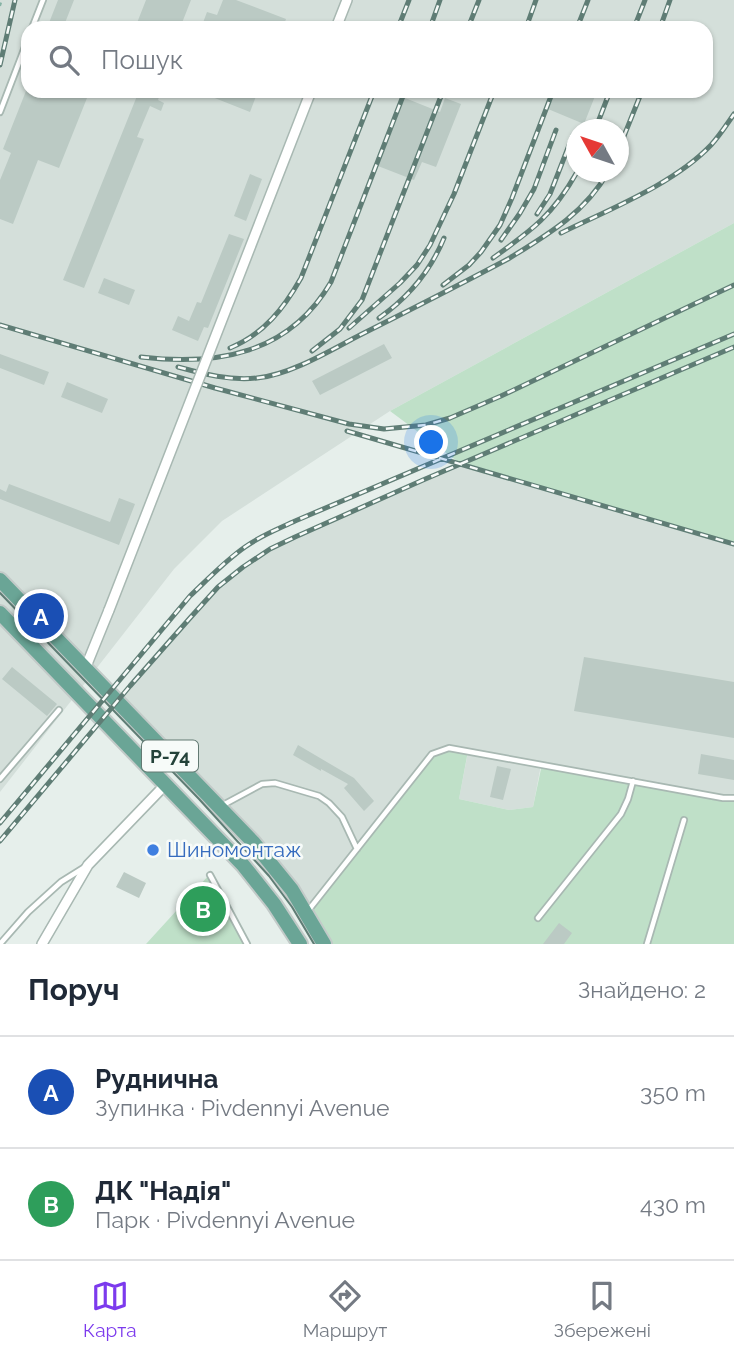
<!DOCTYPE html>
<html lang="uk">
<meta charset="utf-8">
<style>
:root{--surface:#fff;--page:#f2f2f3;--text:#1f2937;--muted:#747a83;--line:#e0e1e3;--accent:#7c3aed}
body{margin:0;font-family:Raleway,sans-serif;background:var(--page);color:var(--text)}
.compass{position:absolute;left:566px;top:119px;width:63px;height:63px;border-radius:50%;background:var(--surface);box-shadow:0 2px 5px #0004;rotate:310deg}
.you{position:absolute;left:432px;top:443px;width:24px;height:24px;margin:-18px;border:5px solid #fff;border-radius:50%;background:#1a73e8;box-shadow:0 0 0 10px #1a73e833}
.badge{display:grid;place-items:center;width:46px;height:46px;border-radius:50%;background:var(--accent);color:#fff;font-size:23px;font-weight:700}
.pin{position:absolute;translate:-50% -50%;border:4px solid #fff;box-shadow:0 2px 7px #0006}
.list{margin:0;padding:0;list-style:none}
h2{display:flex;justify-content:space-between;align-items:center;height:91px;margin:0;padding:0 28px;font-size:30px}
h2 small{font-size:23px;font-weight:400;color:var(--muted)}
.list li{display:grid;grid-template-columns:46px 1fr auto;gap:21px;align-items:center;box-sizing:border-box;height:112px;padding:0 28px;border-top:2px solid var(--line)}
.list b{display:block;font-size:26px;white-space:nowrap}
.list p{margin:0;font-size:23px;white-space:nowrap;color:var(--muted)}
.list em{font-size:23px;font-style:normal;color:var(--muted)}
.icon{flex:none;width:38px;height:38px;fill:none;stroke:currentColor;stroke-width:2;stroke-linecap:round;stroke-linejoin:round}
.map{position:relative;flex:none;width:734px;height:944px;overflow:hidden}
.search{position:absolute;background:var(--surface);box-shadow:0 2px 5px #0004;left:21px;right:21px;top:21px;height:77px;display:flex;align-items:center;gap:18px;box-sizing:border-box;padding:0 24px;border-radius:21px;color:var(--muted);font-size:26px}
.sheet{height:315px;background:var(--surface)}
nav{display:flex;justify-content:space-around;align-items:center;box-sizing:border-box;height:98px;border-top:2px solid var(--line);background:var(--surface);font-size:19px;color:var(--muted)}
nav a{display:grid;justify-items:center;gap:4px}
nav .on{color:var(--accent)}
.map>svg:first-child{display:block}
</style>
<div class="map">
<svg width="734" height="944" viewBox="0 0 734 944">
<rect width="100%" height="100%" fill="#e6efeb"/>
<!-- built -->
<path fill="#d4dfda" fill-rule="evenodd" d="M0,0H734V223L390,411L222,521L174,569L0,792ZM28,28H706V91H28ZM576,130H618V172H576Z
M461,464L734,544V798H723L541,765L533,807L509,810L459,799L468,752L306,913L292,890L117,702L218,588L243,567L270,549L295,537Z"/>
<!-- green -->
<path fill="#bfe0c8" d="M734,223V544L461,464L390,411Z
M449,748L468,751L459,799L509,810L533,807L542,764L723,798H734V944H324L306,913L432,754Z
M209,875L247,944H146Z"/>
<!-- building -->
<path fill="#bbcac4" d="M58,0H74L63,28H47Z
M146,0H191L180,28H135Z
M223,0H236L286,19L283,28H201L207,12L217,15Z
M26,91H70L87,98L59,168L38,160L13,224L0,219V180L11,153L3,149Z
M139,91H161L158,100L164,103L161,111L150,106L137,137L144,139L84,288L63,280Z
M197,91H258L250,112Z
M556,91H597L584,124L548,109Z
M405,98L440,112L445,98L461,104L436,167L422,162L414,180L378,166Z
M250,174L262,179L246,221L234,216Z
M229,234L244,239L208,328L204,327L198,341L172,330L178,316L189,321L197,302L201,303Z
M104,278L135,290L129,305L98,293Z
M384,344L392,358L320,395L312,381Z
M0,354L49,372L44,385L0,368Z
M67,382L108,399L102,413L61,397Z
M9,484L110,522L119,498L135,504L119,545L0,499V489L6,492Z
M584,657L734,682V738L574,711Z
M12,667L57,704L47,716L2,679Z
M298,745L354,778L374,801L364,811L344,788L348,784L321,769V771L293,755Z
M701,754L734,760V780L698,774Z
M497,766L511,769L503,800L490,797Z
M124,872L146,883L139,898L116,887Z
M559,923L572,933L564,944H543Z"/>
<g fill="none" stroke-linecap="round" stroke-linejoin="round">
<defs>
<path id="service" d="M32,28L43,0
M0,112L28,39
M0,779L59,710
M223,805L262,784L275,783L319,796L329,803L342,817L357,849
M210,875L247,944
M307,912L432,754L449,748L723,798H734
M538,918L621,814L628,799L633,781
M0,944L28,912L61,882L85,867
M647,944L684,820"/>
<path id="minor" d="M336,28L347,0
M85,669L109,610
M42,944L88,865L166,784"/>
<path id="primary" d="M0,580L253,842L292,890L324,944
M0,613L243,865L274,904L300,944"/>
</defs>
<!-- service casing -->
<use href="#service" stroke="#a8b8b2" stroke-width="8"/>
<!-- minor casing -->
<use href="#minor" stroke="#a8b8b2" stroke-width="12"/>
<!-- primary casing -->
<use href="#primary" stroke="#c2cac8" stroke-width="18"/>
<!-- path -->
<path stroke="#86b3a5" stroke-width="2" stroke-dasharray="3.5 5" stroke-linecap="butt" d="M0,6L2,0"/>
<!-- service -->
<use href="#service" stroke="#fff" stroke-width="4.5"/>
<!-- minor -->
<use href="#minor" stroke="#fff" stroke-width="9"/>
<!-- primary -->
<use href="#primary" stroke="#6aa596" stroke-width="14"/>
<!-- tram -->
<path stroke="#5f7d75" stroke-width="2" d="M0,593L199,799L269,876L292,907L314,944"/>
<defs>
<path id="rail" d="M398,28L409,0
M430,28L440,0
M468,28L479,0
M526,28L536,0
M577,28L588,0
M634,28L645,0
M660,28L670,0
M0,65L15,0
M595,130L610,91
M618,151L642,91
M537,214L550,194L573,135
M561,233C610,209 674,184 711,145C720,135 727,124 734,114
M501,240L520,213L534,189L556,130
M493,258C532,230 553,215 577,172
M443,285L469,265L481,252L500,225L512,198L553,91
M379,318C409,297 430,272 444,238
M0,325L215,388L349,424L384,429L426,425L450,418L501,396L734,285
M349,328L400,283L417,265L430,245L454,194L494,91
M230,348C264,334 284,308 301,278L374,91
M312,351L340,329L362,300L443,91
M141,357C218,366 289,354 331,282L405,91
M178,367C204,374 230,381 257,378C290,375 331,350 360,335C410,310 459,285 508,259C547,235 585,213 608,172
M347,431L734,544
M0,823L190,596C208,579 225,561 245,547C260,536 278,529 295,521L734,334
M0,841L130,686L190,618L218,587L243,567L270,549L295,537L423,480L734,347"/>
</defs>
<!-- rail casing -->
<use href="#rail" stroke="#5f7d75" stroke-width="5"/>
<!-- rail -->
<use href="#rail" stroke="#f7fbf9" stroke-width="2.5" stroke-dasharray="8" stroke-linecap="butt"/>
<defs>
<path id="minor-bridge" d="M109,610L311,91"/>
</defs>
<!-- minor-bridge casing -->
<use href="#minor-bridge" stroke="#a8b8b2" stroke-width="12" stroke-linecap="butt"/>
<!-- minor-bridge -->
<use href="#minor-bridge" stroke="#fff" stroke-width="9"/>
</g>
<!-- markers -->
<circle fill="#3f7fe0" stroke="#f7fbf9" stroke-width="2.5" cx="153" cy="850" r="7"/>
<g text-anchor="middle" stroke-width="5" stroke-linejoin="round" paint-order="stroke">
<!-- shield labels -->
<rect fill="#f7fbf9" stroke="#637a73" stroke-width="2" x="142" y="740.5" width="56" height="31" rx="5"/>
<g font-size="19" font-weight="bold" fill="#24423a">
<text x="170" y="763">Р-74</text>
</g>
<!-- shop labels -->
<g font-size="21" fill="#366cbe" stroke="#f7fbf9" text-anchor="start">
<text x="167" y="857">Шиномонтаж</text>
</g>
</g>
</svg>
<svg class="compass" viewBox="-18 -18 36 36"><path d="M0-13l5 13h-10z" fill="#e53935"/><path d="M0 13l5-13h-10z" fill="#747a83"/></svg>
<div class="you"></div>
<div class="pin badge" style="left:41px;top:616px;background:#1a4fb4">A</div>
<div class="pin badge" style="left:203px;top:909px;background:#2e9e5b">B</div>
<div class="search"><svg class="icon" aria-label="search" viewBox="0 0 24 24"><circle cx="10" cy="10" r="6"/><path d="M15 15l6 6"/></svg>Пошук</div>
</div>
<section class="sheet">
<h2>Поруч<small>Знайдено: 2</small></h2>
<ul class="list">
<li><span class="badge" style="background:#1a4fb4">A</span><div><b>Руднична</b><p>Зупинка · Pivdennyi Avenue</p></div><em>350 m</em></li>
<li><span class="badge" style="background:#2e9e5b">B</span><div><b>ДК &quot;Надія&quot;</b><p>Парк · Pivdennyi Avenue</p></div><em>430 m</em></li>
</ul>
</section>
<nav>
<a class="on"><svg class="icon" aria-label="map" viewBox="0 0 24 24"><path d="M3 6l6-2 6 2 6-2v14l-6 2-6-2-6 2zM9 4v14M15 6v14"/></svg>Карта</a>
<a><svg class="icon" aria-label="directions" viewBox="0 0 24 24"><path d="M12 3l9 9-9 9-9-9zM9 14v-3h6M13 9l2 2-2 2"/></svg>Маршрут</a>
<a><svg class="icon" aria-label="saved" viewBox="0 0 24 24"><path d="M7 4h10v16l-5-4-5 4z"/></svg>Збережені</a>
</nav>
